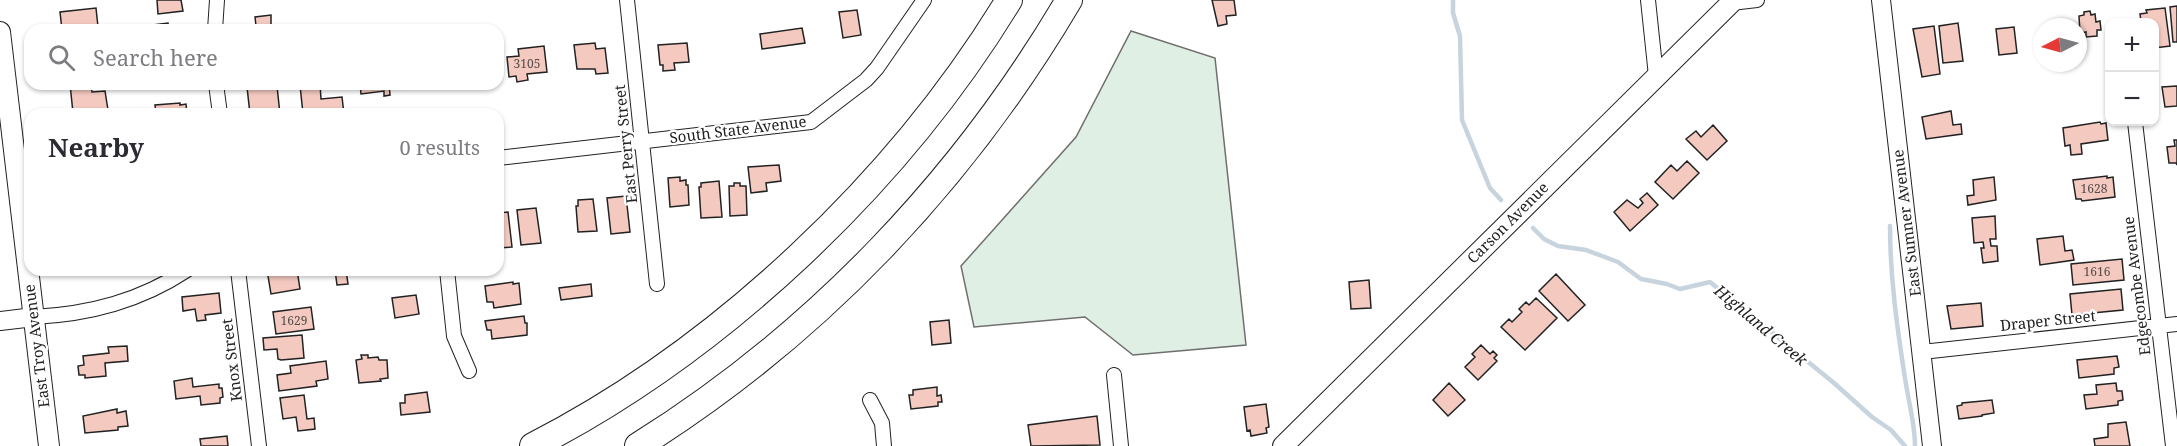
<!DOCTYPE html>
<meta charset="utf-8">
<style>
:root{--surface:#fff;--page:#f7f7f7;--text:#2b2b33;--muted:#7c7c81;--line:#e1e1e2}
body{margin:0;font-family:"Noto Serif",serif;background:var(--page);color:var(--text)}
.controls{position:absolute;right:18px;top:18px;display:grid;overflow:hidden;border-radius:12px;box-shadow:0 2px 4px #0004}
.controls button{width:54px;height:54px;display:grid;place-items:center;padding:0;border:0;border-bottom:2px solid var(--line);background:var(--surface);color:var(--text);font:30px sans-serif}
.compass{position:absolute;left:2033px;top:18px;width:54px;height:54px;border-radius:50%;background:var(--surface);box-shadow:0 2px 4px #0004;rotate:264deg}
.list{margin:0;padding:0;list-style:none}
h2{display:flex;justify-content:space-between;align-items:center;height:78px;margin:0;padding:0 24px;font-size:26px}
h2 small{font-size:20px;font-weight:400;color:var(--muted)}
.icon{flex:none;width:33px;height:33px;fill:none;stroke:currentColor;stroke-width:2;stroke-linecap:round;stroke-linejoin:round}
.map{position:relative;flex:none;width:2177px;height:446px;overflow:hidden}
.search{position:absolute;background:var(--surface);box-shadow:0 2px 4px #0004;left:24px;top:24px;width:480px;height:66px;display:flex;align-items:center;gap:15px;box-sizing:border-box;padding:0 21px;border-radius:18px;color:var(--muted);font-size:22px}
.panel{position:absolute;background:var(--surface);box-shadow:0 2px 4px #0004;left:24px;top:108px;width:480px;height:168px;border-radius:18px}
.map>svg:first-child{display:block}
</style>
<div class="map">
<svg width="2177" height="446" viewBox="0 0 2177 446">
<rect width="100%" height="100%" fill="#fff"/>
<!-- green -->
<path fill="#e0efe3" stroke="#6f6f6f" stroke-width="1.5" d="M1131,31L1215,58L1246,345L1133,355L1085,317L974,327L961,266L1076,137Z"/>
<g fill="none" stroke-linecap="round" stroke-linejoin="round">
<!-- stream -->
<path stroke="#c7d3dd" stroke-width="4.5" d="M1453,0V13L1460,36L1462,120L1490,188L1501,200
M1890,226C1890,277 1897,327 1905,378C1908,400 1915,423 1915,446
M1533,228L1544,239L1558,246L1586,250L1618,262L1641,279L1667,284L1680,289L1710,282L1834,383L1872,417L1891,430L1905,446"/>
</g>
<!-- building -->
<path fill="#f3c9c0" stroke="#222" stroke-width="1.5" d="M157,0H181L183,11L158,14Z
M1212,0H1234L1236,15L1226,16L1227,24L1218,26Z
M2177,6V42H2173L2170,7Z
M96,8L98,27L87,30H62L60,12Z
M2165,8L2170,46L2154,48V22H2141L2140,14L2147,13L2146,10Z
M857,10L861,35L843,38L839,12Z
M2090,11L2091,15L2095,14L2096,22L2100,21L2101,30H2097V36L2086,37V32L2080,33L2079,16L2084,15V12Z
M271,15V30H241V28L256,26L255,17Z
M168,23L169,30H146L145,26Z
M1958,23L1963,61L1943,63L1939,26Z
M1934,26L1940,74L1922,77L1913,29Z
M2014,27L2017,53L1999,55L1996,29Z
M802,28L805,43L762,49L760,34Z
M595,43L596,49L605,48L608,73L596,74L595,69H577L574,45Z
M687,43L689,62L674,63L675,70L663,71V65H660L658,45Z
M544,46L547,72L527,74L528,80L517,82L516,76L509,77L507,57L519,56L518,49Z
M70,84H91L92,92L105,91L108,110L73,113Z
M154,84H184V85L159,87V85Z
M263,84H279L277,86L280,114H250L247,87Z
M320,84L321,99L342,97L344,114H303L300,85Z
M360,84H389L390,95L384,96V91L361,94Z
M404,84H437V86L405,89Z
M2177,86V106L2165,107L2162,87Z
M180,103V105L186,104L187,114H156L155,105Z
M1951,111L1953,125L1961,124L1962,134L1926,139L1922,117Z
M2100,122L2101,124L2106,123L2108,140L2081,144L2082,154L2071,155L2070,145L2065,146L2063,128Z
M1713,125L1727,141L1707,160L1686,139L1696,131L1701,137Z
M2174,140H2177V165L2176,163H2169L2167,147L2175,146Z
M1687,161L1699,173L1673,199L1655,182L1671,165L1677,171Z
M779,165L781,181L766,183L767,191L751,193L748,167Z
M2107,176V178L2113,177L2115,197L2082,201L2081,199H2076L2073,180Z
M680,177V181L686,180V185H688L689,205L670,207L668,178Z
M1994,177L1996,200L1968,205L1967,196L1974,195L1973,180Z
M719,181L722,217L701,218L699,187H701V183Z
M734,183H740V186H746L747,215L730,216L729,186H734Z
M1647,193L1658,205L1630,231L1614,212L1627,200L1638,208L1643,203L1640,199Z
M626,196L630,232L611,234L607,198Z
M593,199L597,231L578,232L576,206H578V200Z
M536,208L541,243L521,245L517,210Z
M508,212L512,247L498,248V213Z
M1995,216L1996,239H1990L1991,246H1997L1998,261L1983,263L1981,248H1984L1983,242L1974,243L1972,218Z
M2063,236L2065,251L2072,250L2074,260L2040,265L2037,239Z
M2122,259L2124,280L2073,285L2071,264Z
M267,270H297L300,289L271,294Z
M335,270H346L348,284L337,285Z
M1556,274L1585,305L1568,321L1539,291Z
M1369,280L1371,308L1351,309L1349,282Z
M513,282V284L519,283L521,304L494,308L493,302H487L485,286Z
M591,284L592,296L561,300L559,288Z
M2121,289L2123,310L2072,315L2070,294Z
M219,293L221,313L205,315L206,320L197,321L195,309L183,311L182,297Z
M416,295L419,314L395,318L392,298Z
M1536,298L1557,318L1525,350L1501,327L1509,319L1512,322L1522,312L1519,309L1526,302L1529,305Z
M1981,303L1983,326L1951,329L1947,306Z
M311,307L314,329L276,334L273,312Z
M524,316L525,323H527V335L492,339L491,330H487L485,321Z
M949,320L951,343L932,345L930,322Z
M302,335L304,358L281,360L278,359L277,349L264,350L263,338Z
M1481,345L1490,354L1493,351L1497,355L1494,358L1497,361L1478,380L1465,367L1475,357L1472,354Z
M127,346L128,361L105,363L106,376L85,378V375H79L78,366L84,365L83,356L109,353L108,347Z
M361,355H368V358L378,357L379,360H387L388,378L380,379L381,381L359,383L356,360L362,359Z
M2117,356L2119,367L2114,368V374L2079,378L2077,360Z
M326,361L328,379L316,381L317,386L279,391L277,375L291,373L290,366Z
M192,378L193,387L219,384V388H222L223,397L220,398V403L201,405L200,396L176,399L174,381Z
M1449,383L1465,400L1448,416L1433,400Z
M2116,383L2117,391H2122L2123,400L2118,401V405L2086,409L2084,395L2097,394L2096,385Z
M937,387V396L941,395L942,402H938V406L911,409L909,395H913V390Z
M427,392L430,412L401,415L400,403H405V395Z
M304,395L307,419L314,418L315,429L298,431L296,417L283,419L280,398Z
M1992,400L1994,413L1982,415V416L1959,419L1957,406L1962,405V403Z
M1266,404L1269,427L1266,428L1267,433L1251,436L1250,430L1247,431L1244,407Z
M117,409V413L126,411L128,426L118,427V430L85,433L83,416Z
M1097,416L1100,445L1031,446L1028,425Z
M2126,422L2130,446H2095L2094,439L2108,437V424Z
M227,436L228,446H201L200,439Z"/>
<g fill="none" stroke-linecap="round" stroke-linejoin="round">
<defs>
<path id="minor" d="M627,0L657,284
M1648,0L1656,76
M1731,3L1757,0
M215,30L217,0
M216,84L220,114
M2135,122L2173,446
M498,158L811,122L866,80L877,68L924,0
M238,270L259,446
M447,270L454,336L469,371
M34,317C90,314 140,301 187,270
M1922,352L2177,324
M1114,375L1121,446
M870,400L882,423L884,446"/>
<path id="tertiary" d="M1881,0L1932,446
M0,321L34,317"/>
<path id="secondary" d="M0,32L49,446
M1283,446L1734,0"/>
<path id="motorway" d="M533,446C722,349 899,181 1009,0
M638,446C816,335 963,180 1069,0"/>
</defs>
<!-- minor casing -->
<use href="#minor" stroke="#222" stroke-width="16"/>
<!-- tertiary casing -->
<use href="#tertiary" stroke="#222" stroke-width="20"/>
<!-- secondary casing -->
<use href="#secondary" stroke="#222" stroke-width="22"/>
<!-- motorway casing -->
<use href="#motorway" stroke="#222" stroke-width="28"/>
<!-- minor -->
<use href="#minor" stroke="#fff" stroke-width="14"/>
<!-- tertiary -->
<use href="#tertiary" stroke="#fff" stroke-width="18"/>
<!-- secondary -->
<use href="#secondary" stroke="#fff" stroke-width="20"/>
<!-- motorway -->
<use href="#motorway" stroke="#fff" stroke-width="26"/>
</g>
<g text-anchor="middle" stroke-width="4.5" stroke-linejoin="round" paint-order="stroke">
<!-- number labels -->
<g font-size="12" fill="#564c4a">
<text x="527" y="68">3105</text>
<text x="2094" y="193">1628</text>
<text x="2097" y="276">1616</text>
<text x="294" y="325">1629</text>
</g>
<!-- street labels -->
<g font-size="15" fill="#222" stroke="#fff">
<text transform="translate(738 130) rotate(-7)" y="5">South State Avenue</text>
<text transform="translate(626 144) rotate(-96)" y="5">East Perry Street</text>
<text transform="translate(1508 223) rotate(-45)" y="5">Carson Avenue</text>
<text transform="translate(1907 223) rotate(-97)" y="5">East Sumner Avenue</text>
<text transform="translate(2137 286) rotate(-97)" y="5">Edgecombe Avenue</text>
<text transform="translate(2048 321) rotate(-6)" y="5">Draper Street</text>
<text transform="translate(37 346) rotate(-97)" y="5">East Troy Avenue</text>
<text transform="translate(232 360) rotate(-97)" y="5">Knox Street</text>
</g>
<!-- water labels -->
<g font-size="16" font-style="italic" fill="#222" stroke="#fff">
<text transform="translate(1761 325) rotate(40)" y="6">Highland Creek</text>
</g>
</g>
</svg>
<div class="controls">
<button>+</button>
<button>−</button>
</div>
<svg class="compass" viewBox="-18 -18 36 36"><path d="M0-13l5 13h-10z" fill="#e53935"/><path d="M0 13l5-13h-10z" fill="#7c7c81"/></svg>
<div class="search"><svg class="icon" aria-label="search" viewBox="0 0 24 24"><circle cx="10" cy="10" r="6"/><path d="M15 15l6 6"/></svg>Search here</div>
<section class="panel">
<h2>Nearby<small>0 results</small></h2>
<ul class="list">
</ul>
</section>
</div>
